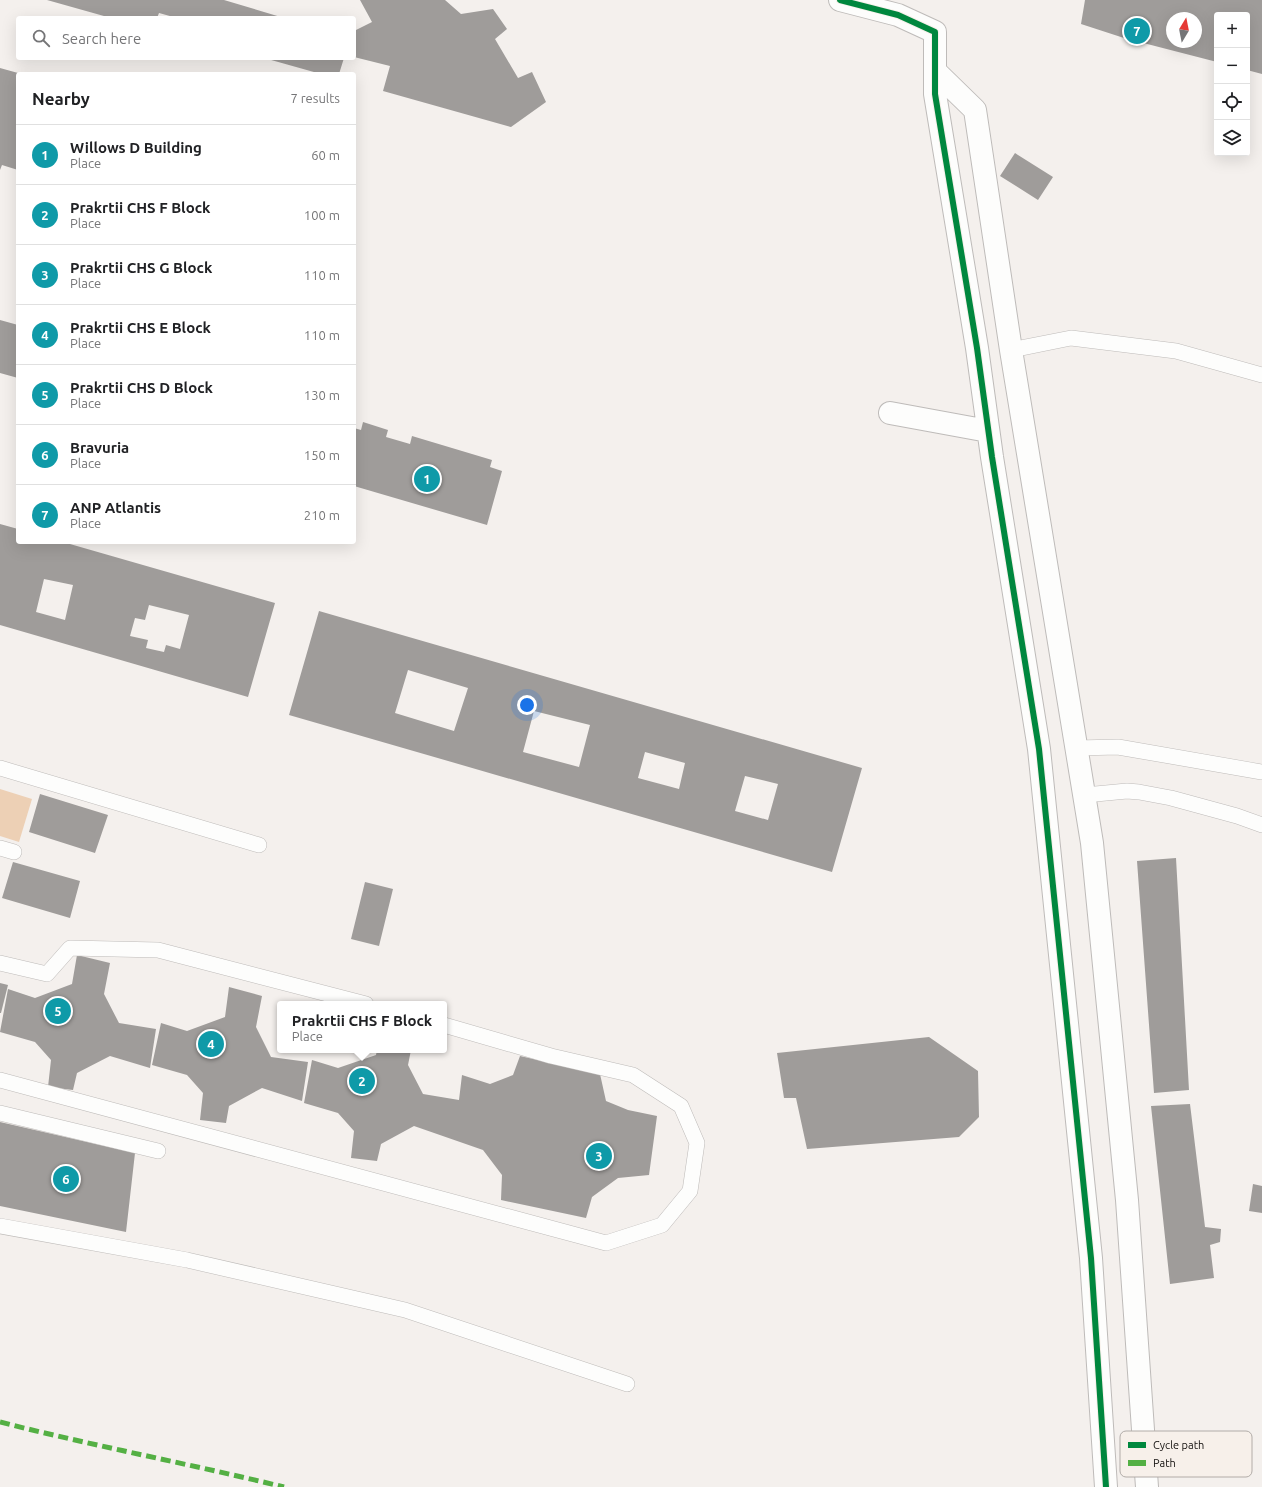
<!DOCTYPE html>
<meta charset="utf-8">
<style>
:root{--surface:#fff;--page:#f2f2f2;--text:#202124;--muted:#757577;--line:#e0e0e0;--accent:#615e5b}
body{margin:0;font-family:Ubuntu,sans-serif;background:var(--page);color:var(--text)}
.controls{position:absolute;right:12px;top:12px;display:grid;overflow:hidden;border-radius:4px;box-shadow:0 4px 16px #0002}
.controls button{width:36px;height:36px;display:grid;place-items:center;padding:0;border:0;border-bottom:1px solid var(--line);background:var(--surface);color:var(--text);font:20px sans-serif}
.compass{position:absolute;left:1166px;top:12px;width:36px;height:36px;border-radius:50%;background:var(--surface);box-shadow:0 4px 16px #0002;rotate:10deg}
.you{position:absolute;left:527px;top:705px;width:14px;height:14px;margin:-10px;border:3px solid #fff;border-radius:50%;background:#1a73e8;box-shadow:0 0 0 6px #1a73e833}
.badge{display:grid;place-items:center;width:26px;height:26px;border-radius:50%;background:var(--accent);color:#fff;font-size:13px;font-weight:700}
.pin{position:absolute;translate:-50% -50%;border:2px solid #fff;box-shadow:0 1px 4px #0006}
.popup{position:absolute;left:277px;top:1001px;width:170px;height:52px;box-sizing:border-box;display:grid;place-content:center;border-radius:4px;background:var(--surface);filter:drop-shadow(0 1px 3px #0005);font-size:13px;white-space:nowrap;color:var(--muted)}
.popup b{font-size:15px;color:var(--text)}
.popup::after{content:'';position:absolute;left:50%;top:100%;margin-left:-8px;border:8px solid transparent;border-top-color:var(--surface)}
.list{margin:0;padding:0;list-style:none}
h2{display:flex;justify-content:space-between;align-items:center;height:52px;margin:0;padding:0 16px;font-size:17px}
h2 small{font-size:13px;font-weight:400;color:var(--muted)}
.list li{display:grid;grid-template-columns:26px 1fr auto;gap:12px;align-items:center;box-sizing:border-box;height:60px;padding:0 16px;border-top:1px solid var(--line)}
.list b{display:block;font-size:15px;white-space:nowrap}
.list p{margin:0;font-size:13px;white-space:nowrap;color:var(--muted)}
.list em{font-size:13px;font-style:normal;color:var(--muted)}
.icon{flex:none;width:22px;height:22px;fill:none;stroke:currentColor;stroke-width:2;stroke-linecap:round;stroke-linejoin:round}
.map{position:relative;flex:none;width:1262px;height:1487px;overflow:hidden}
.search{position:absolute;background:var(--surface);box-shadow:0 4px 16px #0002;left:16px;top:16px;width:340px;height:44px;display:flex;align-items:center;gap:10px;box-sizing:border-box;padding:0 14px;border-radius:4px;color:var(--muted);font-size:15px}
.panel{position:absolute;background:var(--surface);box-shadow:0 4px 16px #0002;left:16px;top:72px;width:340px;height:472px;border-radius:4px}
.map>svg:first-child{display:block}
</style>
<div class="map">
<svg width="1262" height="1487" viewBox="0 0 1262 1487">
<rect width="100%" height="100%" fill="#f4f0ed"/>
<!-- green -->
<path fill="#edd0b5" d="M0,789L32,799L19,842L0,836Z"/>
<!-- building -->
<path fill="#9f9c9a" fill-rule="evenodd" d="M47,0H224L284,18H177L159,13L157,18H111Z
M360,0H445L461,14L493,9L507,29L495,39L518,78L532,72L546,102L511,127L383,91L390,66L354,57V31L372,22Z
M1085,0H1262V74L1247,70V15H1217V62L1124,38L1081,24ZM1172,18H1196V42H1172Z
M264,58H344L339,74H321Z
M0,68L18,73V108L16,114L18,115V170L2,165L0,170Z
M1015,153L1053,177L1038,200L1000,176Z
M0,320L18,325V378L0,373Z
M363,422L388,430L386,437L410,444L412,436L492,460L490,467L502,471L487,525L354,486V428L361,430Z
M0,524L18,529V542H63L275,603L248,697L0,625ZM44,579L73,585L65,620L36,612ZM149,605L189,615L180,649L166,645L164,652L146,648L148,640L130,636L135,618L145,620Z
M319,611L862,768L832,872L289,715ZM408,670L468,688L454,731L395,713ZM534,711L590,725L579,767L523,752ZM645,752L685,763L679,789L638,778ZM745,776L778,784L768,820L735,811Z
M40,794L108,815L95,853L29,832Z
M1176,858L1189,1090L1154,1093L1137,861Z
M13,862L80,881L70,918L2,898Z
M365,882L393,889L379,946L351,939Z
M77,955L110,963L104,994L119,1023L156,1029L150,1068L110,1056L77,1073L73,1090L48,1087L51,1060L35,1042L0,1032L8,989L35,998L72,984Z
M0,983L8,985L1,1013H0Z
M229,987L262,996L256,1027L271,1057L308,1062L302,1101L262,1088L229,1106L226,1123L200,1120L203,1093L187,1075L152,1065L161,1023L187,1031L225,1017Z
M929,1037L978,1071L979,1117L959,1137L807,1149L796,1098H784L777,1053Z
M377,1050H411L408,1065L423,1094L459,1100L462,1075L490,1084L513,1075L520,1056L600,1074L606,1101L628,1110L657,1116L649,1175L618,1178L592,1197L586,1218L501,1200L502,1175L483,1150L414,1126L381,1144L377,1161L351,1158L354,1131L338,1113L304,1103L312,1060L338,1068L376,1055Z
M1190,1104L1205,1227L1221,1229L1220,1242L1210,1245L1214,1278L1170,1284L1151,1106Z
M0,1122L135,1153L126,1232L0,1206Z
M1253,1184L1262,1186V1213L1249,1211Z"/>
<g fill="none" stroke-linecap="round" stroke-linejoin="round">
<defs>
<path id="lane" d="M1011,350L1071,338L1176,351L1262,375
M1077,748L1118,747L1262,772
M0,768L259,845
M1085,795L1127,791L1139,792L1171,798L1237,816L1262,825
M0,848L14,852
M0,963L47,974L70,948L158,950L366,1004
M0,1080L606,1243L662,1225L690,1191L697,1143L681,1106L633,1075L551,1056L444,1025
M0,1113L158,1151
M0,1226L187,1260L405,1310L627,1384"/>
<path id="street" d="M840,0L898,15L935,32V94L977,348L992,457L1039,749L1091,1258L1106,1487
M935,71L975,110L1011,350L1092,843L1127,1200L1147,1487
M890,413L988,431"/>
</defs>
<!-- lane casing -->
<use href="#lane" stroke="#bebbb9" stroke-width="16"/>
<!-- street casing -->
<use href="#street" stroke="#bebbb9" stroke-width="24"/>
<!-- lane -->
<use href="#lane" stroke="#fdfdfc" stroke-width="15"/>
<!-- street -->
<use href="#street" stroke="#fdfdfc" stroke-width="22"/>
<!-- quiet -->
<path stroke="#54b044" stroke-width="5" stroke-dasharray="10 5" stroke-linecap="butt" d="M0,1422C94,1446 190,1464 284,1487"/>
<defs>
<path id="cycleway" d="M840,0L898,15L935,32V94L977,348L992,457L1039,749L1091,1258L1106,1487"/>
</defs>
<!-- cycleway casing -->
<use href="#cycleway" stroke="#f7f0ea" stroke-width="8"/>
<!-- cycleway -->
<use href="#cycleway" stroke="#00873e" stroke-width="6"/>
</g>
<!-- legend -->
<rect x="1120" y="1431" width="132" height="46" rx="6" fill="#f7f0ea" stroke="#b2aca8" stroke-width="1"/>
<rect x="1128" y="1442" width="18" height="6" fill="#00873e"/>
<rect x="1128" y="1460" width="18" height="6" fill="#54b044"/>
<g font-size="11" fill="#120f0d">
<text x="1153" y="1449">Cycle path</text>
<text x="1153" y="1467">Path</text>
</g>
</svg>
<div class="controls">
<button>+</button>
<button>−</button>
<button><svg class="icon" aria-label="locate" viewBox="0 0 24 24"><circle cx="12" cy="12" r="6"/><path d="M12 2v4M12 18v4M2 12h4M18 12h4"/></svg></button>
<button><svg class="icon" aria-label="layers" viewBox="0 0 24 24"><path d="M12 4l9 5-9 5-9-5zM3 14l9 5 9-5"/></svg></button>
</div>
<svg class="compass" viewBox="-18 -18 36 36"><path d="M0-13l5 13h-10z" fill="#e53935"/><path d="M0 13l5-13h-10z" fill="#757577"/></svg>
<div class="you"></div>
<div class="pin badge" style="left:427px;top:479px;background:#0f9aa8">1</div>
<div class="pin badge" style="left:362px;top:1081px;background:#0f9aa8">2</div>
<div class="popup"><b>Prakrtii CHS F Block</b>Place</div>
<div class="pin badge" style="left:599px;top:1156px;background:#0f9aa8">3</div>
<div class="pin badge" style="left:211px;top:1044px;background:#0f9aa8">4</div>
<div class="pin badge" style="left:58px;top:1011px;background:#0f9aa8">5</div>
<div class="pin badge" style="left:66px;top:1179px;background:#0f9aa8">6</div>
<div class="pin badge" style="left:1137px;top:31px;background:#0f9aa8">7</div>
<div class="search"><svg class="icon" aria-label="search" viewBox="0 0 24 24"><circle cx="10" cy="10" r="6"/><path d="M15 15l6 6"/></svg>Search here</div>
<section class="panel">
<h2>Nearby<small>7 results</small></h2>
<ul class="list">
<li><span class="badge" style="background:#0f9aa8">1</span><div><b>Willows D Building</b><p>Place</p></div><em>60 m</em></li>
<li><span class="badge" style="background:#0f9aa8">2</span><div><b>Prakrtii CHS F Block</b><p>Place</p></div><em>100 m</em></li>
<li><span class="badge" style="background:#0f9aa8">3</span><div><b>Prakrtii CHS G Block</b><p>Place</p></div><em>110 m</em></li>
<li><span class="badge" style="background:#0f9aa8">4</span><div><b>Prakrtii CHS E Block</b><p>Place</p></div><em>110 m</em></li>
<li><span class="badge" style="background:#0f9aa8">5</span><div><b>Prakrtii CHS D Block</b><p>Place</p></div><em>130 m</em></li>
<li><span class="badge" style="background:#0f9aa8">6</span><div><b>Bravuria</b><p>Place</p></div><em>150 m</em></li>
<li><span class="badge" style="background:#0f9aa8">7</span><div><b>ANP Atlantis</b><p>Place</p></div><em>210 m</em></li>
</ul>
</section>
</div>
